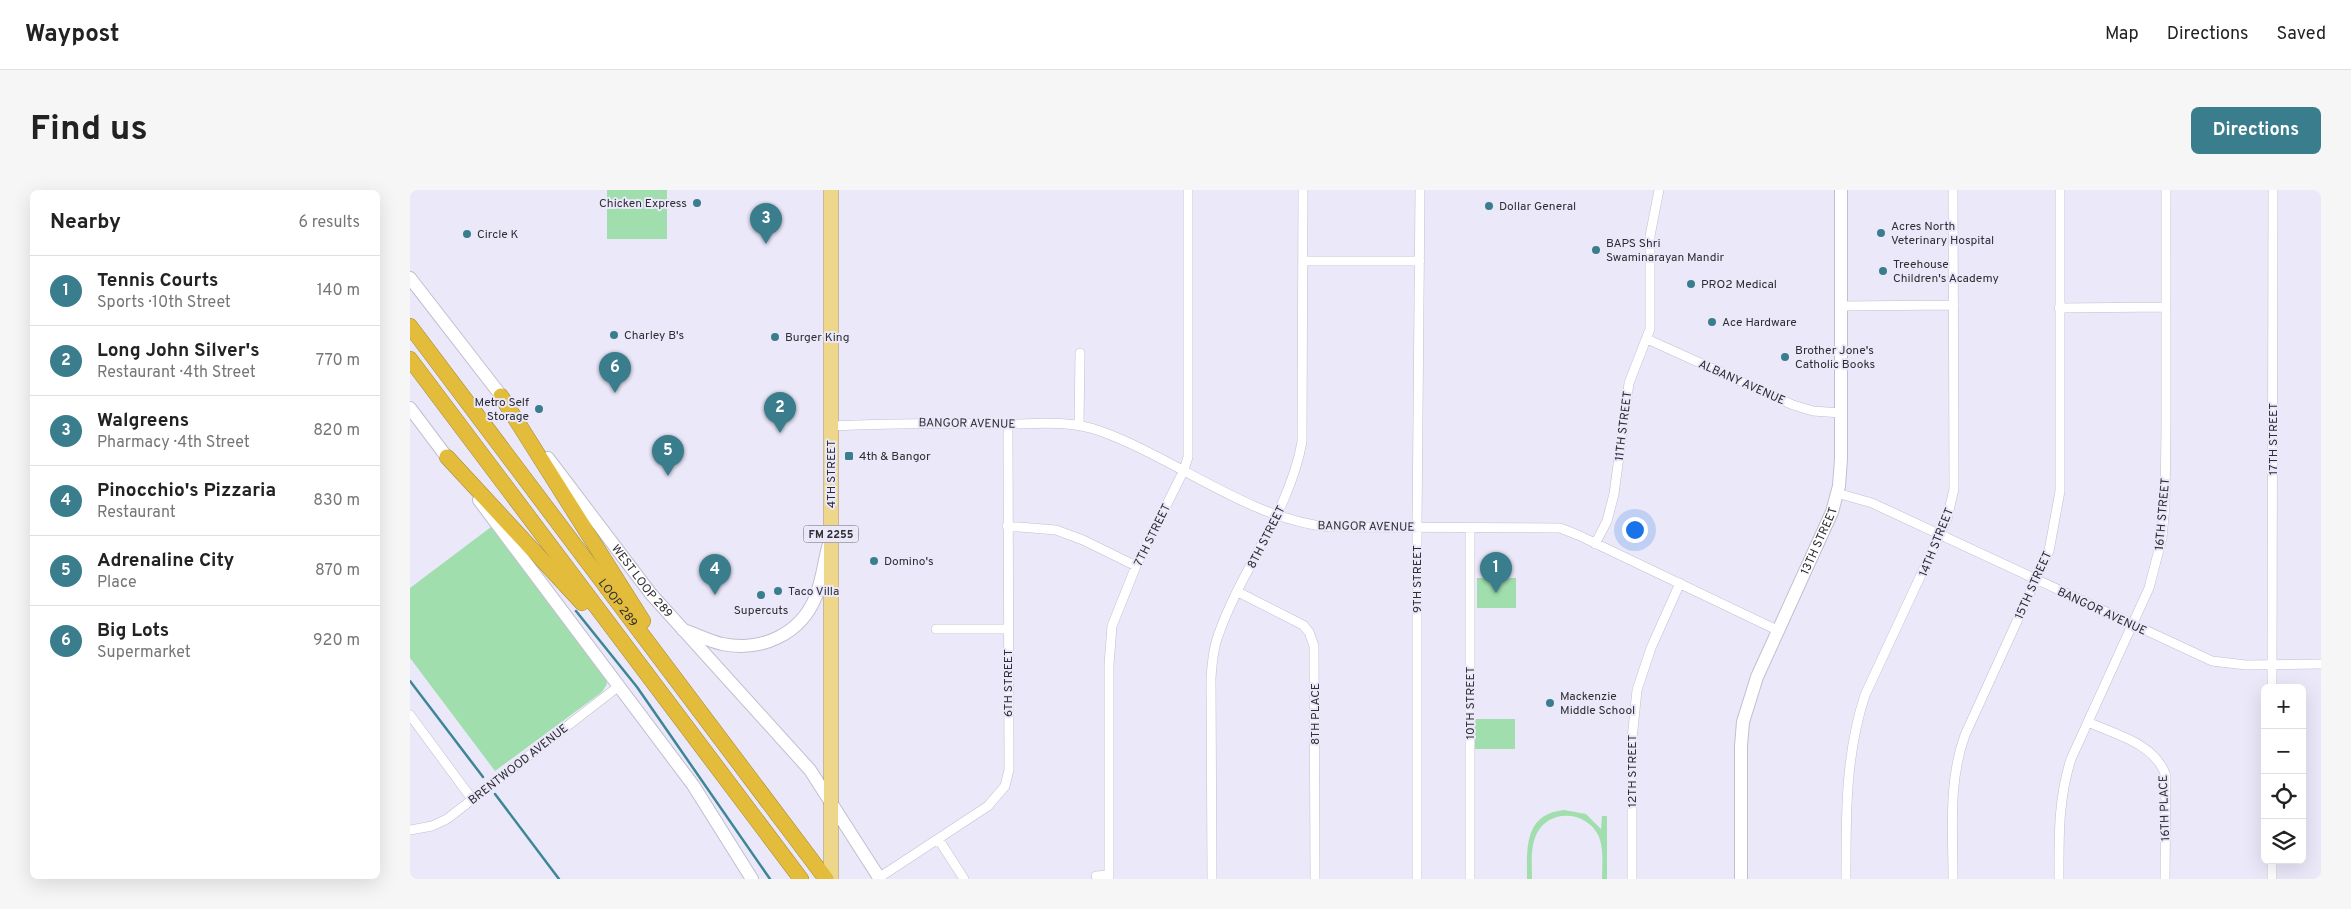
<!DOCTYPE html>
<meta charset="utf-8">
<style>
:root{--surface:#fff;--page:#f6f6f6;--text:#222;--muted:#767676;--line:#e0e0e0;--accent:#3a7d8d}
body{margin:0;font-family:Overpass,sans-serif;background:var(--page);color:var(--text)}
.controls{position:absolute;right:15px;bottom:15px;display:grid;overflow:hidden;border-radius:8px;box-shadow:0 5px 20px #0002}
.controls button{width:45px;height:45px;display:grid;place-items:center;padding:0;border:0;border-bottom:1px solid var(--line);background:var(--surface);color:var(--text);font:25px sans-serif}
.you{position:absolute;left:1224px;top:339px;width:18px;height:18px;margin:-12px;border:4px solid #fff;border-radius:50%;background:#1a73e8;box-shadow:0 0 0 8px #1a73e833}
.badge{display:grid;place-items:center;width:32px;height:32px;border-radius:50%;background:var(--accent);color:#fff;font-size:16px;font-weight:700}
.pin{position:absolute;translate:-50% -41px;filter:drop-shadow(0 1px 2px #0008)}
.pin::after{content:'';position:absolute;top:26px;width:18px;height:15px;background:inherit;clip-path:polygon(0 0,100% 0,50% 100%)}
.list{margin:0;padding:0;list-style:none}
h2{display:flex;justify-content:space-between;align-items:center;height:65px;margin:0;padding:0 20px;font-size:21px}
h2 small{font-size:16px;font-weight:400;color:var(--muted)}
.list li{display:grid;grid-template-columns:32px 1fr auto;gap:15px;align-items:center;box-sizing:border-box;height:70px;padding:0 20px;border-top:1px solid var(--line)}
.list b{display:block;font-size:19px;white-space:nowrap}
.list p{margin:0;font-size:16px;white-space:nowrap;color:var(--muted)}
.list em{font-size:16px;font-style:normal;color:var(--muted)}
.icon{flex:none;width:28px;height:28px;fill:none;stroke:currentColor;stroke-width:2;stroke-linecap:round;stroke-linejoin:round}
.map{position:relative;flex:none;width:1911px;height:689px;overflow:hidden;border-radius:8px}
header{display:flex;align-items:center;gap:30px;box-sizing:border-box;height:70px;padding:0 25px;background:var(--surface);border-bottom:1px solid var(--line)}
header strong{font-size:24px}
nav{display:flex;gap:28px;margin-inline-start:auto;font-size:18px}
.intro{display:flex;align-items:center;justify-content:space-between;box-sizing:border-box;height:120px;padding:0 30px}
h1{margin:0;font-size:35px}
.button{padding:12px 22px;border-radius:8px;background:var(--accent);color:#fff;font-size:18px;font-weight:700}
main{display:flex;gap:30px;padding:0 30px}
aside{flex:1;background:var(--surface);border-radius:8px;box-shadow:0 5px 20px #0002}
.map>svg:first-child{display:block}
</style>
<header>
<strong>Waypost</strong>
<nav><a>Map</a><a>Directions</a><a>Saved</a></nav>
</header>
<div class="intro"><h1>Find us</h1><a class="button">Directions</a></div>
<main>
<aside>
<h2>Nearby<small>6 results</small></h2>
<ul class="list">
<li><span class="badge">1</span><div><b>Tennis Courts</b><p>Sports · 10th Street</p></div><em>140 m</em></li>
<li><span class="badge">2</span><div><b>Long John Silver's</b><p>Restaurant · 4th Street</p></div><em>770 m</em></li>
<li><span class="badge">3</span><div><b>Walgreens</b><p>Pharmacy · 4th Street</p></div><em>820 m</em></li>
<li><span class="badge">4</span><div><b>Pinocchio's Pizzaria</b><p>Restaurant</p></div><em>830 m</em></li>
<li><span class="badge">5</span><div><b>Adrenaline City</b><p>Place</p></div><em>870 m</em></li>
<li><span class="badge">6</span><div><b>Big Lots</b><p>Supermarket</p></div><em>920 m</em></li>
</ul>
</aside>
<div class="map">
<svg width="1911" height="689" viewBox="0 0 1911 689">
<rect width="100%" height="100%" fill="#eae8f9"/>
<!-- green -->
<path fill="#a1dead" d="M197,0H257V49H197Z
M81,337L196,490L197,494L192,502L85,581L0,468V398Z
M1067,388H1106V418H1067Z
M1065,529H1105V559H1065Z
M1154,620L1176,624L1191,639L1192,626H1197V689H1192C1192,676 1194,659 1189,647C1178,621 1140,618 1127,643C1120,657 1122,674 1122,689H1117C1117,658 1114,624 1154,620Z"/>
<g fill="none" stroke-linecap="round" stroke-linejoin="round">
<!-- stream -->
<path stroke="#3d8695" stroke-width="2.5" d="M166,421L227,497L360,689
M0,491L73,587
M85,604L149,689"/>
<defs>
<path id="street" d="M893,71H1010
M1431,116L1544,115
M1649,118L1756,117
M1237,149L1383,215L1403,221L1431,223
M669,235L670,163
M421,236C480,233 537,233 596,234C627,234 660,230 690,241C766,268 838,329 919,337L1150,338L1168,345L1369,441
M1427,303L1462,313L1802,471L1836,475L1911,474
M597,336L646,340L673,350L726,376
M1185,354L1197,331L1204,304L1219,193L1240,139V46L1249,0
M828,402L893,435L899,442L904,456L905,689
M526,439H598
M1862,498L1863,0
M0,525L62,609
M1678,532C1706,545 1745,553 1756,586L1755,689
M0,640L22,636L37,629L209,496
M529,650L554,689
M686,686L699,685
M470,687L578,616L595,596L599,580L598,234
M699,689V475L702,436L726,376L774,280L778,267V0
M802,689L801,488C802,474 803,459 808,446C831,379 879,323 892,252L893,0
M1007,689V337L1010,0
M1060,689V337
M1222,689V549L1227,500L1241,458L1270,393
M1436,689C1436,626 1435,566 1455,505L1537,329L1544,299L1543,0
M1543,689C1543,641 1538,591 1555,545L1639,361L1650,301V0
M1649,689C1649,648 1648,609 1661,569L1739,398L1752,348L1755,315L1756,236V0
M1862,689V670"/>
<g id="secondary">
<path d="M0,88L96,212"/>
<path d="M0,218L42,274"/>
<path id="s1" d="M138,268L241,404L400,580L470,689"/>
<path d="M69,310L283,595L342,689"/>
<path d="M273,440C286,444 299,451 312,454C352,462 391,444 406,406C412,390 414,373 418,357"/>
<path id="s2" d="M1331,689V556L1333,532L1347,487L1422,322L1429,296L1431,269V0"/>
</g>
<path id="primary" d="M421,0V689"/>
<g id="highway">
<path id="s3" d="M0,136L416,689"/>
<path d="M0,169L391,689"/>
<path d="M91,206L233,431"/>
<path d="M37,267L172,413"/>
</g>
</defs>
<!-- street casing -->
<use href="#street" stroke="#c1bfcf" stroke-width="10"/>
<!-- secondary casing -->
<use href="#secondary" stroke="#c1bfcf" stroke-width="14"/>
<!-- primary casing -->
<use href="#primary" stroke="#a48a39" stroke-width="15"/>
<!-- highway casing -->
<use href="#highway" stroke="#a48a39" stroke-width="16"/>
<!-- street -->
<use href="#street" stroke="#fff" stroke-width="9"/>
<!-- secondary -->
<use href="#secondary" stroke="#fff" stroke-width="12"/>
<!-- primary -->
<use href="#primary" stroke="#eed78a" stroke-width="14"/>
<!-- highway -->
<use href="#highway" stroke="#e3bc3c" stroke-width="15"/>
</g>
<!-- markers -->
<g fill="#3a7d8d" stroke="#eae8f9" stroke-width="2">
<circle cx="287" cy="13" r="5"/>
<circle cx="1079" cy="16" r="5"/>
<circle cx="1471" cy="43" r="5"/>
<circle cx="57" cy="44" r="5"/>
<circle cx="1186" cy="60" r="5"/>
<circle cx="1473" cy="81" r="5"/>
<circle cx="1281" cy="94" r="5"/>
<circle cx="1302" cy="132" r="5"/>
<circle cx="204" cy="145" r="5"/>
<circle cx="365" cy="147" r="5"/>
<circle cx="1375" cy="167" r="5"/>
<circle cx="129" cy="219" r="5"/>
<rect x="434" y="261" width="10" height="10" rx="2.5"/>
<circle cx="464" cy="371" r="5"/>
<circle cx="368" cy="401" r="5"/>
<circle cx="351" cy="405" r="5"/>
<circle cx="1140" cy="513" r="5"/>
</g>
<g text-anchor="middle" stroke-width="4" stroke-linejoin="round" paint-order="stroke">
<!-- shield labels -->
<rect fill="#eae8f9" stroke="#66666f" stroke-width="1" x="393.5" y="335.5" width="55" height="17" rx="4"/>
<g font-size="11" font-weight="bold" fill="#2e2e34">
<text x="421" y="348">FM 2255</text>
</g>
<!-- poi labels -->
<g font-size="12" fill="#2e2e34" stroke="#eae8f9" text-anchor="start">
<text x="277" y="17" text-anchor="end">Chicken Express</text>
<text x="1089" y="20">Dollar General</text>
<text x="1481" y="40">Acres North<tspan x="1481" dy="14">Veterinary Hospital</tspan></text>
<text x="67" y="48">Circle K</text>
<text x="1196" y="57">BAPS Shri<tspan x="1196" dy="14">Swaminarayan Mandir</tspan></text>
<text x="1483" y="78">Treehouse<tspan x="1483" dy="14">Children's Academy</tspan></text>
<text x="1291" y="98">PRO2 Medical</text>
<text x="1312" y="136">Ace Hardware</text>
<text x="214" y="149">Charley B's</text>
<text x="375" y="151">Burger King</text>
<text x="1385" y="164">Brother Jone's<tspan x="1385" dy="14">Catholic Books</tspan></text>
<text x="119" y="216" text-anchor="end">Metro Self<tspan x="119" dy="14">Storage</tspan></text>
<text x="449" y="270">4th &amp; Bangor</text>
<text x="474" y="375">Domino's</text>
<text x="378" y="405">Taco Villa</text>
<text x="351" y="424" text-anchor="middle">Supercuts</text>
<text x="1150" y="510">Mackenzie<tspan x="1150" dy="14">Middle School</tspan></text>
</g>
<!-- street labels -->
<g font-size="12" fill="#2e2e34" stroke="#eae8f9">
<text transform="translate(1332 192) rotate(24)" y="4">ALBANY AVENUE</text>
<text transform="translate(557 233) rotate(1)" y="4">BANGOR AVENUE</text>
<text transform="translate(1213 236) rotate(-83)" y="4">11TH STREET</text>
<text transform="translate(1863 249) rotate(-90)" y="4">17TH STREET</text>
<text transform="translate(421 284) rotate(-90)" y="4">4TH STREET</text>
<text transform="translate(1752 324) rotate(-85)" y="4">16TH STREET</text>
<text transform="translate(956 336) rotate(1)" y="4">BANGOR AVENUE</text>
<text transform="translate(742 345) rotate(-64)" y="4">7TH STREET</text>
<text transform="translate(856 347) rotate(-63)" y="4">8TH STREET</text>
<text dy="4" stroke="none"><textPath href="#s2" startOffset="354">13TH STREET</textPath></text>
<text transform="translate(1526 352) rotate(-68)" y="4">14TH STREET</text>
<text transform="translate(1007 389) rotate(-90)" y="4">9TH STREET</text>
<text dy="4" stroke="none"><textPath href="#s1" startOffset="155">WEST LOOP 289</textPath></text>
<text transform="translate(1623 395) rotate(-66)" y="4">15TH STREET</text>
<text dy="4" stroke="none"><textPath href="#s3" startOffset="346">LOOP 289</textPath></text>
<text transform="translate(1692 421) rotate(25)" y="4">BANGOR AVENUE</text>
<text transform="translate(598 493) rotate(-90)" y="4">6TH STREET</text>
<text transform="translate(1060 513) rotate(-90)" y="4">10TH STREET</text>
<text transform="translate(905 524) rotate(-90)" y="4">8TH PLACE</text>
<text transform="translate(108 574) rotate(-38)" y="4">BRENTWOOD AVENUE</text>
<text transform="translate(1222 581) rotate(-90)" y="4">12TH STREET</text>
<text transform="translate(1754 618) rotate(-92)" y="4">16TH PLACE</text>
</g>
</g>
</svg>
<div class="controls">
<button>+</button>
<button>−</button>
<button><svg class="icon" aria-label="locate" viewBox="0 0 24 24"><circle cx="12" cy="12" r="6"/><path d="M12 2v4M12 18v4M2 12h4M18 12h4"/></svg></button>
<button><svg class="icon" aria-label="layers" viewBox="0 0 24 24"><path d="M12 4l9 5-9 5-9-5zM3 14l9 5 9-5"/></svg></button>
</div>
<div class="you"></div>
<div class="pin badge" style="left:1086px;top:403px">1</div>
<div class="pin badge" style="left:370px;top:243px">2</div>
<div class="pin badge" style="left:356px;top:54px">3</div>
<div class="pin badge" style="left:305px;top:405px">4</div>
<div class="pin badge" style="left:258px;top:286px">5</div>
<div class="pin badge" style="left:205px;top:203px">6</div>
</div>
</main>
